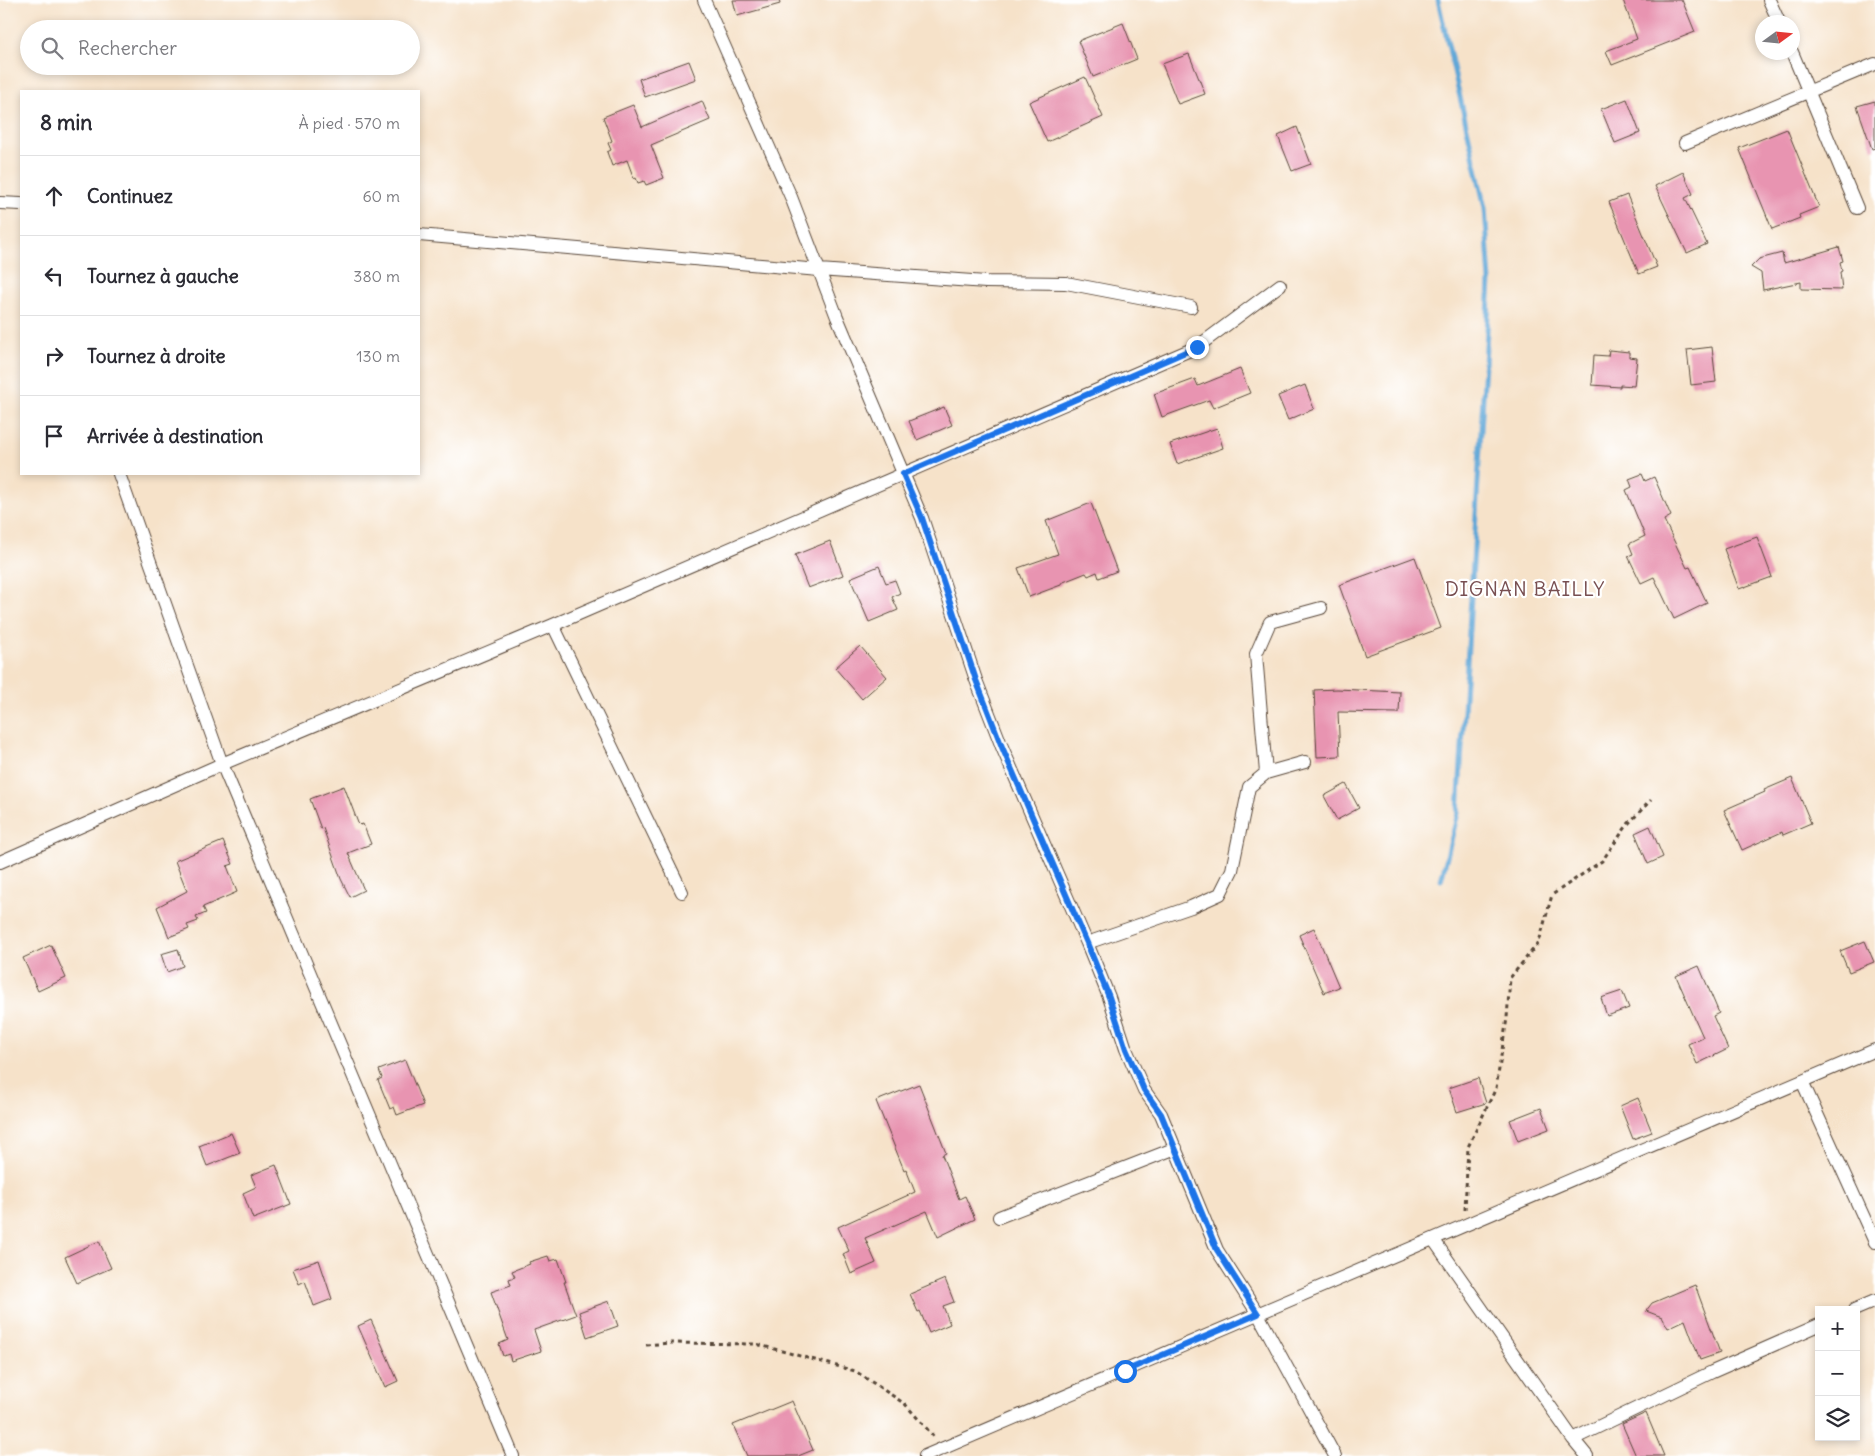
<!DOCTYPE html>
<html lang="fr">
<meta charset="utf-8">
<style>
:root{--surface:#fff;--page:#f2f2f3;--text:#2b2b33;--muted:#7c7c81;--line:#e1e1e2}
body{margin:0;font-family:Delius,sans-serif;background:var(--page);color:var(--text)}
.controls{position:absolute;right:15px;bottom:15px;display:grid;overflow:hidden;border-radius:0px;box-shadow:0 2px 8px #0003}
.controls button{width:45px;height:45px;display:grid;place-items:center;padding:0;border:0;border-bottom:1px solid var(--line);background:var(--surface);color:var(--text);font:25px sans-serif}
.compass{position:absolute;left:1755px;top:15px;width:45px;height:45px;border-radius:50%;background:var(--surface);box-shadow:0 2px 8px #0003;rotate:75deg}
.stop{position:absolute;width:15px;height:15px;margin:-11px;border:4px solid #1a73e8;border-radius:50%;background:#fff}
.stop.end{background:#1a73e8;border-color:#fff;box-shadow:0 1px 5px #0008}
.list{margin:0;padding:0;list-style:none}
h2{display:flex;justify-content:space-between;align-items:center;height:65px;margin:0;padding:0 20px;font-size:21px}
h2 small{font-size:16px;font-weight:400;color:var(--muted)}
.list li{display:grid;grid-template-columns:32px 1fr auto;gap:15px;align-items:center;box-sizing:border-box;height:80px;padding:0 20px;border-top:1px solid var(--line)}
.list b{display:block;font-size:19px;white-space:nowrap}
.list em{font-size:16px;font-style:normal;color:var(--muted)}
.icon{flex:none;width:28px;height:28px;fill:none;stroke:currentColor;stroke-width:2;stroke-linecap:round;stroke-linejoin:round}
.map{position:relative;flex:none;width:1875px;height:1456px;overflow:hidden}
.search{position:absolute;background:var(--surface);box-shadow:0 2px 8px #0003;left:20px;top:20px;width:400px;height:55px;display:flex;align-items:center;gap:12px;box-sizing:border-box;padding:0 18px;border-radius:28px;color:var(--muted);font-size:19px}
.panel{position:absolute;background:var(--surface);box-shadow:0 2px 8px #0003;left:20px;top:90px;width:400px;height:385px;border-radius:0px}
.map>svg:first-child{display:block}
</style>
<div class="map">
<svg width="1875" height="1456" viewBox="0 0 1875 1456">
<rect width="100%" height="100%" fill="#fff"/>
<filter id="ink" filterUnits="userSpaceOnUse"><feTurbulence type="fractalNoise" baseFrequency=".02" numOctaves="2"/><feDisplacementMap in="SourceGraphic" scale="10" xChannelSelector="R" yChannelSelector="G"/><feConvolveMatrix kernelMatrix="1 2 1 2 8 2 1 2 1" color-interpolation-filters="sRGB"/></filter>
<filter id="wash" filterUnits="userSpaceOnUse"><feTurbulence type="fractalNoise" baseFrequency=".0096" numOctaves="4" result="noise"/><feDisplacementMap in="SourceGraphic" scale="20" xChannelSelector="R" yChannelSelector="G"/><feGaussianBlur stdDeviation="1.12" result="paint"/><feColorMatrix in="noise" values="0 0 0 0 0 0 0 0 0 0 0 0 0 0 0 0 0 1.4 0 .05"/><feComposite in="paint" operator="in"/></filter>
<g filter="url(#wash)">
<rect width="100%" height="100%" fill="#f6e2c9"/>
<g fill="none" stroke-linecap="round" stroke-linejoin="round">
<!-- stream -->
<path stroke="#61a7d7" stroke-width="5" d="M1438,0L1485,208L1490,281L1458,813L1441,880"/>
</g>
<g id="blocks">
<!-- building -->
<path fill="#e894b1" d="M733,0H779L780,4L737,16Z
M1623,0H1682L1695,32L1612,65L1606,51L1637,39Z
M1123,23L1137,59L1093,77L1078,41Z
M1189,54L1205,94L1178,104L1162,64Z
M689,61L696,79L645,97L639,79Z
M1085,77L1103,117L1047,142L1029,102Z
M1627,99L1640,133L1615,143L1601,109Z
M702,101L710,120L651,145L664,178L646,185L644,181L638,183L636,178L634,179L627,160L612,166L607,152L611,150L608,143L612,141L603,117L633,105L642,127Z
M1875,101V148L1872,149L1857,106Z
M1297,127L1311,164L1292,171L1278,136Z
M1787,129L1819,207L1799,215L1800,218L1772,229L1739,148Z
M1683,172L1693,194L1685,198L1707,244L1687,253L1655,186Z
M1627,195L1657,267L1639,274L1609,202Z
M1839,247L1843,261L1840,262L1842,271L1840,272L1842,290L1801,289V282L1763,290L1761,273L1751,267L1759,259L1782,253L1784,263Z
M1712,347L1716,382L1691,385L1687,350Z
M1609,350L1629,352V357L1637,358L1634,386L1620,385V387L1592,385L1594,355L1608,356Z
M1240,369L1250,393L1213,408L1209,400L1162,417L1154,394L1195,379L1198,386Z
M1305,385L1314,409L1288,420L1278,396Z
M944,407L952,425L917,440L909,421Z
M1217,428L1223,448L1177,464L1170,444Z
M1642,474L1645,481L1654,477L1671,516L1664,520L1687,568L1690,567L1707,603L1674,619L1654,577L1641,583L1628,556L1633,554L1629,544L1645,536L1626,490L1632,487L1629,479Z
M1091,503L1117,571L1099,578L1097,572L1088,576L1086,573L1061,583V585L1029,597L1018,568L1058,554L1046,521Z
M1757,537L1772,577L1739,589L1724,549Z
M830,541L843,575L808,588L795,555Z
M1415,557L1441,628L1365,656L1339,585Z
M879,566L886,583L895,580L900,593L892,597L898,610L869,622L850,578Z
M860,646L887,677L862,699L835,668Z
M1337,689L1400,692L1399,713L1338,712L1340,756L1317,757L1314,690Z
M1792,778L1811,823L1783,835L1782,832L1742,850L1724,810L1765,792L1764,790Z
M1346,784L1359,808L1337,820L1324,796Z
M344,786L358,823L360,825L363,824L371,844L348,853L364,890L350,897L341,879L323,828L321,829L310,799Z
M1650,826L1663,857L1648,864L1635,833Z
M223,841L233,864L227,866L237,892L203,907L206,913L196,917L198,921L187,925L189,929L169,937L157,907L187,891L175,861Z
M1314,928L1339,987L1324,993L1299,935Z
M1865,941L1874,962L1849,972L1840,951Z
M51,945L66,978L38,991L23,958Z
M178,949L183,966L167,972L161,954Z
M1699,966L1719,1013L1713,1016L1728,1049L1697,1064L1688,1044L1703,1037L1676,976Z
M1622,991L1629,1008L1607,1016L1601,998Z
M405,1060L423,1105L397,1115L394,1107L390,1109L378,1080L382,1078L379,1070Z
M1478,1078L1486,1103L1457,1112L1449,1088Z
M919,1084L946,1153L942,1155L959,1199L965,1196L975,1219L938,1237L927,1211L865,1238L876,1263L851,1274L843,1254L849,1251L838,1227L915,1192L906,1169L904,1170L876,1101Z
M1638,1098L1652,1132L1633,1139L1620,1106Z
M1541,1108L1549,1129L1518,1141L1510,1120Z
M231,1133L240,1153L207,1166L199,1146Z
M276,1165L291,1204L253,1219L243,1193L256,1187L251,1175Z
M99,1241L111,1268L77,1283L65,1257Z
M548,1256L550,1261L558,1259L566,1282H564L576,1315L534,1330L541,1351L511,1361L509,1354L503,1356L499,1344L508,1340L491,1292L511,1285L509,1279L515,1277L512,1271L530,1264L529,1262Z
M319,1260L332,1299L314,1306L305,1281L299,1284L293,1269Z
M945,1279L954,1302L943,1306L950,1324L929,1333L920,1311L918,1312L910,1294Z
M1695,1285L1720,1353L1700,1360L1685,1320L1668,1328L1662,1317L1646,1311L1652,1303Z
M609,1301L618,1326L587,1337L579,1312Z
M371,1320L398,1381L385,1387L358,1326Z
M792,1401L813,1450L798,1456H747L733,1425Z
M1646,1413L1664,1456H1636L1622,1424Z"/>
</g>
</g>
<g filter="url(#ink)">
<use href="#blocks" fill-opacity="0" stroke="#574638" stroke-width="1"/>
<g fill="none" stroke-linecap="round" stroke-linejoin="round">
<defs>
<path id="minor" d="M704,0L791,197L837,317L922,518L976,680L1002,747L1087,943L1109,997L1126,1049L1144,1090L1161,1114L1217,1250L1258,1314L1335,1456
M1769,0L1779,22
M1792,52L1857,208
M1685,143L1875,64
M0,203L21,204
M419,235L819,270L986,282L1066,283L1191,307
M119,474L222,764L513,1456
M553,625L682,892
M1266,773L1256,654L1270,622L1321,608
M0,862L222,764L553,625L1197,347L1280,285
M1087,943L1191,907L1220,894L1232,870L1249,787L1266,773L1305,762
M1802,1081L1875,1242
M999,1217L1176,1148
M1433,1239L1573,1439L1587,1456
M1854,1310L1875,1301
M1573,1439L1712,1372L1819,1325
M925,1456L1875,1050"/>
</defs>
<!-- minor casing -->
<use href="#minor" stroke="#574638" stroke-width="14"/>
<!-- path -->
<path stroke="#574638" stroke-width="3" stroke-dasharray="4 4" stroke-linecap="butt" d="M1465,1210L1468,1147L1496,1088L1507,1018L1510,978L1539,942L1552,895L1602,861L1628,824L1651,800
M646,1345L670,1343L756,1344L855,1371L905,1404L935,1438"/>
<!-- minor -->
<use href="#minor" stroke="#fff" stroke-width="12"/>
</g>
</g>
<g fill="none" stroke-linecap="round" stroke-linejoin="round" filter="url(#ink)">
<!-- route -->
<path stroke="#1a73e8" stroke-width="6" d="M1125,1371L1258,1314L1217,1250L1161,1114L1144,1090L1126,1049L1109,997L1087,943L1002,747L976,680L922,518L903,474L1197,347"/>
</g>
<g text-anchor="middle" stroke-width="4.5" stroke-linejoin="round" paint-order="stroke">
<!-- quarter labels -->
<g font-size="20" letter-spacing="1" fill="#784f51" stroke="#fff">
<text x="1525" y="596">DIGNAN BAILLY</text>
</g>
</g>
</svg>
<div class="controls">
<button>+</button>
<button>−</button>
<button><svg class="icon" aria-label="layers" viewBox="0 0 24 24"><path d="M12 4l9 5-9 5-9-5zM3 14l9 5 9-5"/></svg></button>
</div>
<svg class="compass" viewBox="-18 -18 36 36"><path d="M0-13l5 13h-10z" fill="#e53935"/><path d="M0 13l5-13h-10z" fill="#7c7c81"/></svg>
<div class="stop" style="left:1125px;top:1371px"></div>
<div class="stop end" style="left:1197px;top:347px"></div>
<div class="search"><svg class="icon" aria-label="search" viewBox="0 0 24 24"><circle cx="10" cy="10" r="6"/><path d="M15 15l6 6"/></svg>Rechercher</div>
<section class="panel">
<h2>8 min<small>À pied · 570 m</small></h2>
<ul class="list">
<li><svg class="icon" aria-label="ahead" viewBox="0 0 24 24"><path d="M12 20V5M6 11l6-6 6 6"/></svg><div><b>Continuez</b></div><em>60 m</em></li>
<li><svg class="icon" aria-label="left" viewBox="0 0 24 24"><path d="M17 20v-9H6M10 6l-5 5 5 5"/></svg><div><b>Tournez à gauche</b></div><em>380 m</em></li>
<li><svg class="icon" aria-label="right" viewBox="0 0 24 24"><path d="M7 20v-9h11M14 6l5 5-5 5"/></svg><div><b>Tournez à droite</b></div><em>130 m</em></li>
<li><svg class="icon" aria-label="arrive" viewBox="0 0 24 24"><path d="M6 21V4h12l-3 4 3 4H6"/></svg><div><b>Arrivée à destination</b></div></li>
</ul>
</section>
</div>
